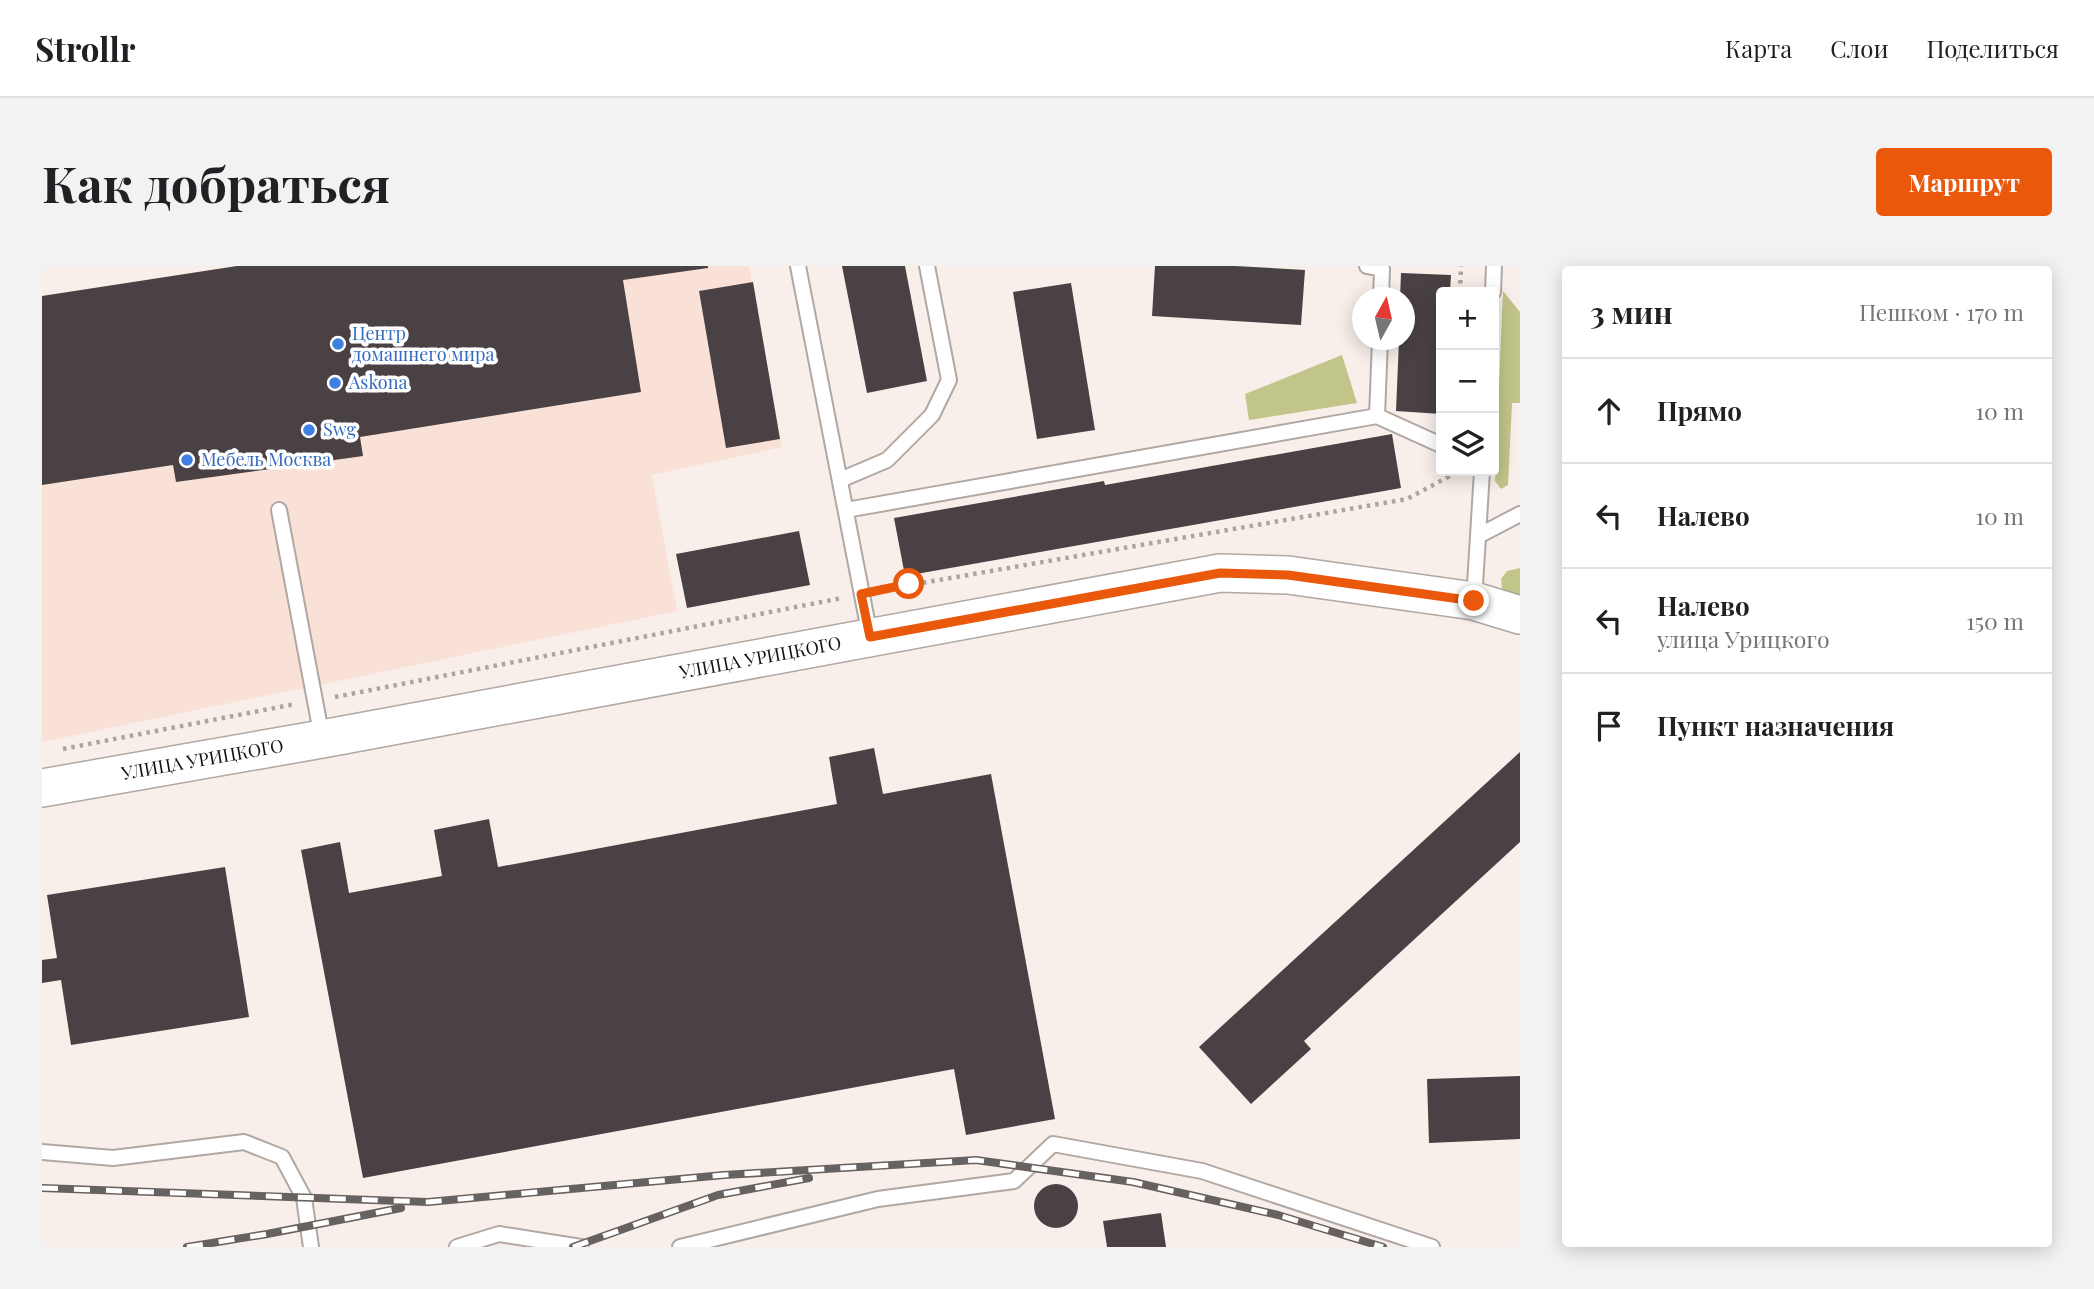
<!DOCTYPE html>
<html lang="ru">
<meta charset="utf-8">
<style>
:root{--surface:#fff;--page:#f2f2f2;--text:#202124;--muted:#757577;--line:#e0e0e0;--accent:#ea580c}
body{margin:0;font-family:"Playfair Display",serif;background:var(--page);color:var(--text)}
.controls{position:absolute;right:21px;top:21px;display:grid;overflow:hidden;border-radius:7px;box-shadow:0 4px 18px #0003}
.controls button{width:63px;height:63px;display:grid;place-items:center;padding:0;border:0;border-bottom:2px solid var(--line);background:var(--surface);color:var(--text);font:35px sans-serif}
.compass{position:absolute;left:1310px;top:21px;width:63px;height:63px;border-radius:50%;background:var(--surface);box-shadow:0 4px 18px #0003;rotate:8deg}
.stop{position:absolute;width:21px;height:21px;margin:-16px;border:5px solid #ea580c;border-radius:50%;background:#fff}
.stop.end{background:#ea580c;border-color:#fff;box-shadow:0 2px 7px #0008}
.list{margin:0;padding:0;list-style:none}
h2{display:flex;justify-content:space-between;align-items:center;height:91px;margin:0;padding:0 28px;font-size:30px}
h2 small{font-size:23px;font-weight:400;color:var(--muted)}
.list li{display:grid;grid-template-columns:46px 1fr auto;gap:21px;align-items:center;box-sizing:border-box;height:105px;padding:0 28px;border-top:2px solid var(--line)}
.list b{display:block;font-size:26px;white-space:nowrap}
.list p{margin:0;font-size:23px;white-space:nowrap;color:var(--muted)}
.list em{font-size:23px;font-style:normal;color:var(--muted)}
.icon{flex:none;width:38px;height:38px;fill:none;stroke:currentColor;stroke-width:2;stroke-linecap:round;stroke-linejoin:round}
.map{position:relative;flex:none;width:1478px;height:981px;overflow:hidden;border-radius:7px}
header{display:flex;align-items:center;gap:42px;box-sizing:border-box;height:98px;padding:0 35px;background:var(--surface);border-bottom:2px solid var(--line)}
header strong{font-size:33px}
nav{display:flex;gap:38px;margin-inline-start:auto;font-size:24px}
.intro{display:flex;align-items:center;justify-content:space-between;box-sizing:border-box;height:168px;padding:0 42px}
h1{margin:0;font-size:49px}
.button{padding:18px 32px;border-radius:7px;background:var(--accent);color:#fff;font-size:24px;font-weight:700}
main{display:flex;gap:42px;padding:0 42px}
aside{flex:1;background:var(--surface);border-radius:7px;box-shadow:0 4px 18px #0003}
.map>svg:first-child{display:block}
</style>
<header>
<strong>Strollr</strong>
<nav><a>Карта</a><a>Слои</a><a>Поделиться</a></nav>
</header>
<div class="intro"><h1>Как добраться</h1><a class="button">Маршрут</a></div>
<main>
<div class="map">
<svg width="1478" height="981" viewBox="0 0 1478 981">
<rect width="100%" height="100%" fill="#f8efea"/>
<!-- commercial -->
<path fill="#fae1d8" d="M195,0H707L740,181L610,209L635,345L0,476V30Z"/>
<!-- green -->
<path fill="#c2c58a" d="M1461,25L1478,46V137H1470L1466,219L1459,223L1453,215Z
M1300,89L1315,137L1207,154L1203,128Z
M1478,302V329L1460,323L1459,313L1465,305Z"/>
<!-- building -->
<path fill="#494143" d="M195,0H666V2L581,14L599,126L318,171L321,190L134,216L131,199L0,219V30Z
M800,0H863L885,115L825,127Z
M1113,0H1193L1263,4L1259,59L1110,50Z
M1359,7L1409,9L1408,26H1399V148L1354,145L1357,74H1363V32H1358Z
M711,16L738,173L684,182L657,25Z
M1029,17L1053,164L995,173L971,26Z
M1350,168L1359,222L863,310L852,252L1062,215L1063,219Z
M757,265L768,319L645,342L634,288Z
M832,482L841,528L949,508L1013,853L924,869L912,803L321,912L259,584L298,576L307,627L400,610L392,564L447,553L456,601L795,538L787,491Z
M1478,486V576L1262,775L1269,783L1209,838L1157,781Z
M183,601L207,751L29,779L19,714L0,717V694L15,692L5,629Z
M1478,810V873L1387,877L1385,813Z
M992 940a22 22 0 1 1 44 0a22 22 0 1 1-44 0Z
M1119,947L1124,981H1065L1061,955Z"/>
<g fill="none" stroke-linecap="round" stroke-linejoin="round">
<defs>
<path id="service" d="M756,0L828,370
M1325,0L1340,3L1339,32
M1451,26L1452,0
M1335,150L1338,74
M798,214L845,194L890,149L907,114L885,0
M237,244L280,472
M804,244L1335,150L1399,179
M1436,270L1478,248
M1432,335L1440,205
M0,886L71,892L202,876L240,891L262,932L269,981
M415,981L457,968L539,981
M638,981L836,933L972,915L1011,878L1160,905L1390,981"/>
<g id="tertiary">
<path id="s1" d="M0,522L280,473L1178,307L1246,309L1432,335L1478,349"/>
</g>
</defs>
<!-- service casing -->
<use href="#service" stroke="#b1a8a3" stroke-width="18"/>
<!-- tertiary casing -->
<use href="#tertiary" stroke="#b1a8a3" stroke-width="40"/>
<!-- path -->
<path stroke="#aba4a0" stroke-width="4.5" stroke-dasharray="3.5 5" stroke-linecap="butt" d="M1418,26L1419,0
M839,324L1365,233L1406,211L1408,205
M293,431L800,332
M21,483L253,438"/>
<!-- service -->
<use href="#service" stroke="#fff" stroke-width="14"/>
<!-- tertiary -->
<use href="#tertiary" stroke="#fff" stroke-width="37"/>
<defs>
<path id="rail" d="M0,922L386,936L682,909L934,894L1091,916L1236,949L1341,981
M145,981L225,968L359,942
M531,981L676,929L767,912"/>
</defs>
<!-- rail casing -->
<use href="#rail" stroke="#67615f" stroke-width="8"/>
<!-- rail -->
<use href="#rail" stroke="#fefefe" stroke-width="5" stroke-dasharray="16" stroke-linecap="butt"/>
</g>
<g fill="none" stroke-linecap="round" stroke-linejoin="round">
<!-- route -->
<path stroke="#ea580c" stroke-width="9" d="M867,318L819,328L828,371L1178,307L1246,309L1432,335"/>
</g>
<!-- markers -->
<g fill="#3f7fe0" stroke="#fefefe" stroke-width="2.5">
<circle cx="296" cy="78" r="7"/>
<circle cx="293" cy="117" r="7"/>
<circle cx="267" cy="164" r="7"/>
<circle cx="145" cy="194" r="7"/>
</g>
<g text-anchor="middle" stroke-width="7" stroke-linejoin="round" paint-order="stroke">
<!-- shop labels -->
<g font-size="18" fill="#366cbe" stroke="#fefefe" text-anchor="start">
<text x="310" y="74">Центр<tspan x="310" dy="21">домашнего мира</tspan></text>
<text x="307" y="123">Askona</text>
<text x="281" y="170">Swg</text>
<text x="159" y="200">Мебель Москва</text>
</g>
<!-- street labels -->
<g font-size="18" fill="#151110" stroke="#fefefe">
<text dy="6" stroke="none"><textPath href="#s1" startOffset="730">УЛИЦА УРИЦКОГО</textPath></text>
<text dy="6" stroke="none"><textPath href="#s1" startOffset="163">УЛИЦА УРИЦКОГО</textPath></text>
</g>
</g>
</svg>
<div class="controls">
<button>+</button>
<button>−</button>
<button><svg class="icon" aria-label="layers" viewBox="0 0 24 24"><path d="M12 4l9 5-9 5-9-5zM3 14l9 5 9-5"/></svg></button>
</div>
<svg class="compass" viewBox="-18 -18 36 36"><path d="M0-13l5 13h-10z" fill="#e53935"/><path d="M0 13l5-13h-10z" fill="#757577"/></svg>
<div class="stop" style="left:867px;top:318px"></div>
<div class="stop end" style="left:1432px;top:335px"></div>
</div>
<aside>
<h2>3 мин<small>Пешком · 170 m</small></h2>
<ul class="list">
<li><svg class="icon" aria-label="ahead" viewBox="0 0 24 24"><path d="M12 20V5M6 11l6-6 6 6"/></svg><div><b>Прямо</b></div><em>10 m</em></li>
<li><svg class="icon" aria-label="left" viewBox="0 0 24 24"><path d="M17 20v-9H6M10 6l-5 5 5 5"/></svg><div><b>Налево</b></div><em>10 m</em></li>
<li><svg class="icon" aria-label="left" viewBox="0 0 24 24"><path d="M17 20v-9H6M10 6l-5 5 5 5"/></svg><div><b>Налево</b><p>улица Урицкого</p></div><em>150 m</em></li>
<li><svg class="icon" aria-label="arrive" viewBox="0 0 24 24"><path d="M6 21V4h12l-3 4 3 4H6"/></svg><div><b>Пункт назначения</b></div></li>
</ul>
</aside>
</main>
